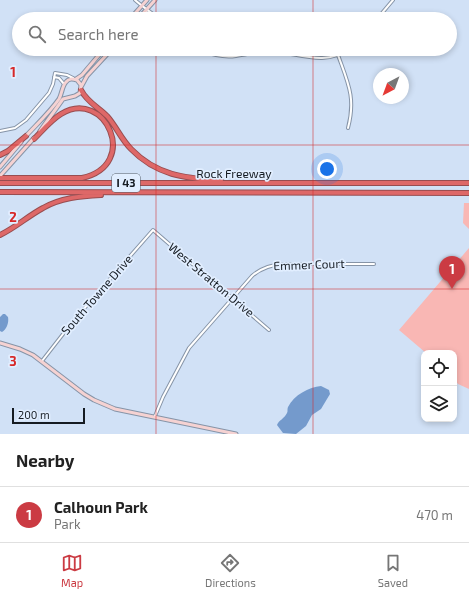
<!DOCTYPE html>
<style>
:root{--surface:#fff;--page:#f6f6f6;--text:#222;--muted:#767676;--line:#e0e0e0;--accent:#cb3b43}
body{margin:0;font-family:"Exo 2",sans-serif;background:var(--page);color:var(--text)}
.controls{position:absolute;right:12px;bottom:12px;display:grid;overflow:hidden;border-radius:8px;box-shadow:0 2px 6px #0003}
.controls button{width:36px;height:36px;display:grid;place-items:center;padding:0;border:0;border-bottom:1px solid var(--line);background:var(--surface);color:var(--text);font:20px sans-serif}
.compass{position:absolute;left:373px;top:68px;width:36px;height:36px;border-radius:50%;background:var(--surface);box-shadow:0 2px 6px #0003;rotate:221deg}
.scale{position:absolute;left:12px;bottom:10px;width:73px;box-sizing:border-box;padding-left:4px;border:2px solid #151b22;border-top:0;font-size:11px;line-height:14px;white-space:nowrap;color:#151b22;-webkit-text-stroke:3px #e1eeff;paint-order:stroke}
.you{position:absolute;left:327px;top:169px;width:14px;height:14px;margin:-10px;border:3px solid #fff;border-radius:50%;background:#1a73e8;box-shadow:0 0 0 6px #1a73e833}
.badge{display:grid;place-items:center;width:26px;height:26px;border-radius:50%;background:var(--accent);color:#fff;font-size:13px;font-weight:700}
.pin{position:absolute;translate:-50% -33px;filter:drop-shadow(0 1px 2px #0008)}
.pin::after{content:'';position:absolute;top:21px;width:14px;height:12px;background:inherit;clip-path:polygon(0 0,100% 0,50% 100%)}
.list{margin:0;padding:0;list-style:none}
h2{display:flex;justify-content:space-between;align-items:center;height:52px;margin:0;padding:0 16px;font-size:17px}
h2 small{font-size:13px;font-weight:400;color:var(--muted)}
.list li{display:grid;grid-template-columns:26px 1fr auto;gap:12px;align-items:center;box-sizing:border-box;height:56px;padding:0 16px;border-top:1px solid var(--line)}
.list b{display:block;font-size:15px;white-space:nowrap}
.list p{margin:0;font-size:13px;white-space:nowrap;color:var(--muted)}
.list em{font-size:13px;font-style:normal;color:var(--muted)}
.icon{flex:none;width:22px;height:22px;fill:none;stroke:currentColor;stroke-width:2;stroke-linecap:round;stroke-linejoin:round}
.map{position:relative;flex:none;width:469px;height:434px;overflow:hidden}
.search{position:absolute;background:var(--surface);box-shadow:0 2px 6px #0003;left:12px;right:12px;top:12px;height:44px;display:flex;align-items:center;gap:10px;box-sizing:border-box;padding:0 14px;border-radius:22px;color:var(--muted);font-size:15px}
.sheet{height:108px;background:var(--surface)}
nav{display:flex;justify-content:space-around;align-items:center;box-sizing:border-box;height:56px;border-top:1px solid var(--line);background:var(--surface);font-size:11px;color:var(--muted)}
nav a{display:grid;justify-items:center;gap:2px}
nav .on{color:var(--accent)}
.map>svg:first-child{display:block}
</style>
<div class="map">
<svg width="469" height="434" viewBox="0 0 469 434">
<rect width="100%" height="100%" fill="#d1e1f6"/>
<!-- green -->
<path fill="#f9b7b4" d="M464,203H469V229L463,223Z
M469,248V389L458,384L454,379V353H426L399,330Z"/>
<!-- water -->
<path fill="#749acc" d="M3,314H5L8,317C9,322 7,329 2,332L0,331V317Z
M321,386L329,390L330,394L321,409L312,415L306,426L296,434L283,433L277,425C279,420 284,419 287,413C288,411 287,410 288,407C294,395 309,387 321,386Z"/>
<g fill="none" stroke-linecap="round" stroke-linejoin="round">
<defs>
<path id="minor" d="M135,0C144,8 151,12 159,19
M146,10L147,15L152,19
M377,19L393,0
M197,49C210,54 222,58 236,56C246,55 256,51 266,51C295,51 323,68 349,49
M338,55C348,83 356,98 348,128
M54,77L59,78L64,84
M0,131L15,128L26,120L49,93L53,84L55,73L67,75L73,78
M42,361L74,320L153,230L269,330
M155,416L163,397L189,348L252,276C261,268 270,265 282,264H374"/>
<path id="secondary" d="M130,19L147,0
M138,19L155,0
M76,79L82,75L104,49
M81,87L87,76L112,49
M26,136C37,124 50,112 59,99C62,94 62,86 66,82C69,78 73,79 77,80L81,85L80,93L75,96L63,99L40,131
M0,167L21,142
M0,176L34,138
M0,343L20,349L33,355L84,394L94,400L115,409L236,434"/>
<path id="motorway" d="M81,90C87,102 98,107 107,116C116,126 121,139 131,149C157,176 186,178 221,181
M0,155L8,151L26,136
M0,178H82C141,165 105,87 61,114C51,120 42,131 34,139
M0,183H469
M0,192L469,193
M0,235C15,228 28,216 43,208C60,198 81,196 101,195"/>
</defs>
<!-- minor casing -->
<use href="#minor" stroke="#8694a7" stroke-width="4"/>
<!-- secondary casing -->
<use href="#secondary" stroke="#8694a7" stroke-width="5"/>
<!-- motorway casing -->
<use href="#motorway" stroke="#984d50" stroke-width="6"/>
<!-- minor -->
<use href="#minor" stroke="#fff" stroke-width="2"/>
<!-- secondary -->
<use href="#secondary" stroke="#f5d2d2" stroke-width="3"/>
<!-- motorway -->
<use href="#motorway" stroke="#de6868" stroke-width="4"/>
</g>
<!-- grid -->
<path fill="none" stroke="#d62828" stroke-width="1" stroke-opacity="0.55" d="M156,0V19M313,0V19M156,49V434M313,49V434M0,145H469M0,289H469"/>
<g text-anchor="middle" stroke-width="3.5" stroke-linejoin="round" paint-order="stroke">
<!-- shield labels -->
<rect fill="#e1eeff" stroke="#525a64" stroke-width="1" x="112" y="174" width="28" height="18" rx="3"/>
<g font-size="11" font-weight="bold" fill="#151b22">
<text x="126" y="187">I 43</text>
</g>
<!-- street labels -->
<g font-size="12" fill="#151b22" stroke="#e1eeff">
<text x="234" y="178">Rock Freeway</text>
<text transform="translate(309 265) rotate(-2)" y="4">Emmer Court</text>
<text transform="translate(211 280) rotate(40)" y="4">West Stratton Drive</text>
<text transform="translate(97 295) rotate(-49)" y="4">South Towne Drive</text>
</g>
</g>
<g font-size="13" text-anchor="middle" font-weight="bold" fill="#d62828" stroke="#e1eeff" stroke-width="3.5" stroke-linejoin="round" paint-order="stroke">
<text x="13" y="77">1</text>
<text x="13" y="222">2</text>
<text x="13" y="366">3</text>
</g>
</svg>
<div class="controls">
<button><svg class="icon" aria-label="locate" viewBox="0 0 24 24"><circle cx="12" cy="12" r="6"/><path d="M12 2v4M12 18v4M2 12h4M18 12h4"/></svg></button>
<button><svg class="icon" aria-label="layers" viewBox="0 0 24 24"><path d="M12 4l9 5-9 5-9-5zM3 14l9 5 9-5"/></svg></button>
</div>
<svg class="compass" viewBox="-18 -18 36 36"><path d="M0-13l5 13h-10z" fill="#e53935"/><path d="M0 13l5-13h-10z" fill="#767676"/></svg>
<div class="scale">200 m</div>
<div class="you"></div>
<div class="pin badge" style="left:452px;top:289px">1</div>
<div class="search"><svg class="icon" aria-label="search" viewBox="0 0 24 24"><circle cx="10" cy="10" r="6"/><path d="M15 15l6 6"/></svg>Search here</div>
</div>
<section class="sheet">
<h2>Nearby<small></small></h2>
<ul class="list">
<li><span class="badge">1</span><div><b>Calhoun Park</b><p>Park</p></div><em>470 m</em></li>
</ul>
</section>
<nav>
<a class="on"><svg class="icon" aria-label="map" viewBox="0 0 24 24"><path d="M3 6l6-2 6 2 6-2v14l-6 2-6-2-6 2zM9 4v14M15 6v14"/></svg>Map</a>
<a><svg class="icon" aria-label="directions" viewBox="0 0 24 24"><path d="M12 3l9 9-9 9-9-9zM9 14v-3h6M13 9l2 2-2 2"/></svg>Directions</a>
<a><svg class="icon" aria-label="saved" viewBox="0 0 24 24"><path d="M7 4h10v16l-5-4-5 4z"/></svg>Saved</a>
</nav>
